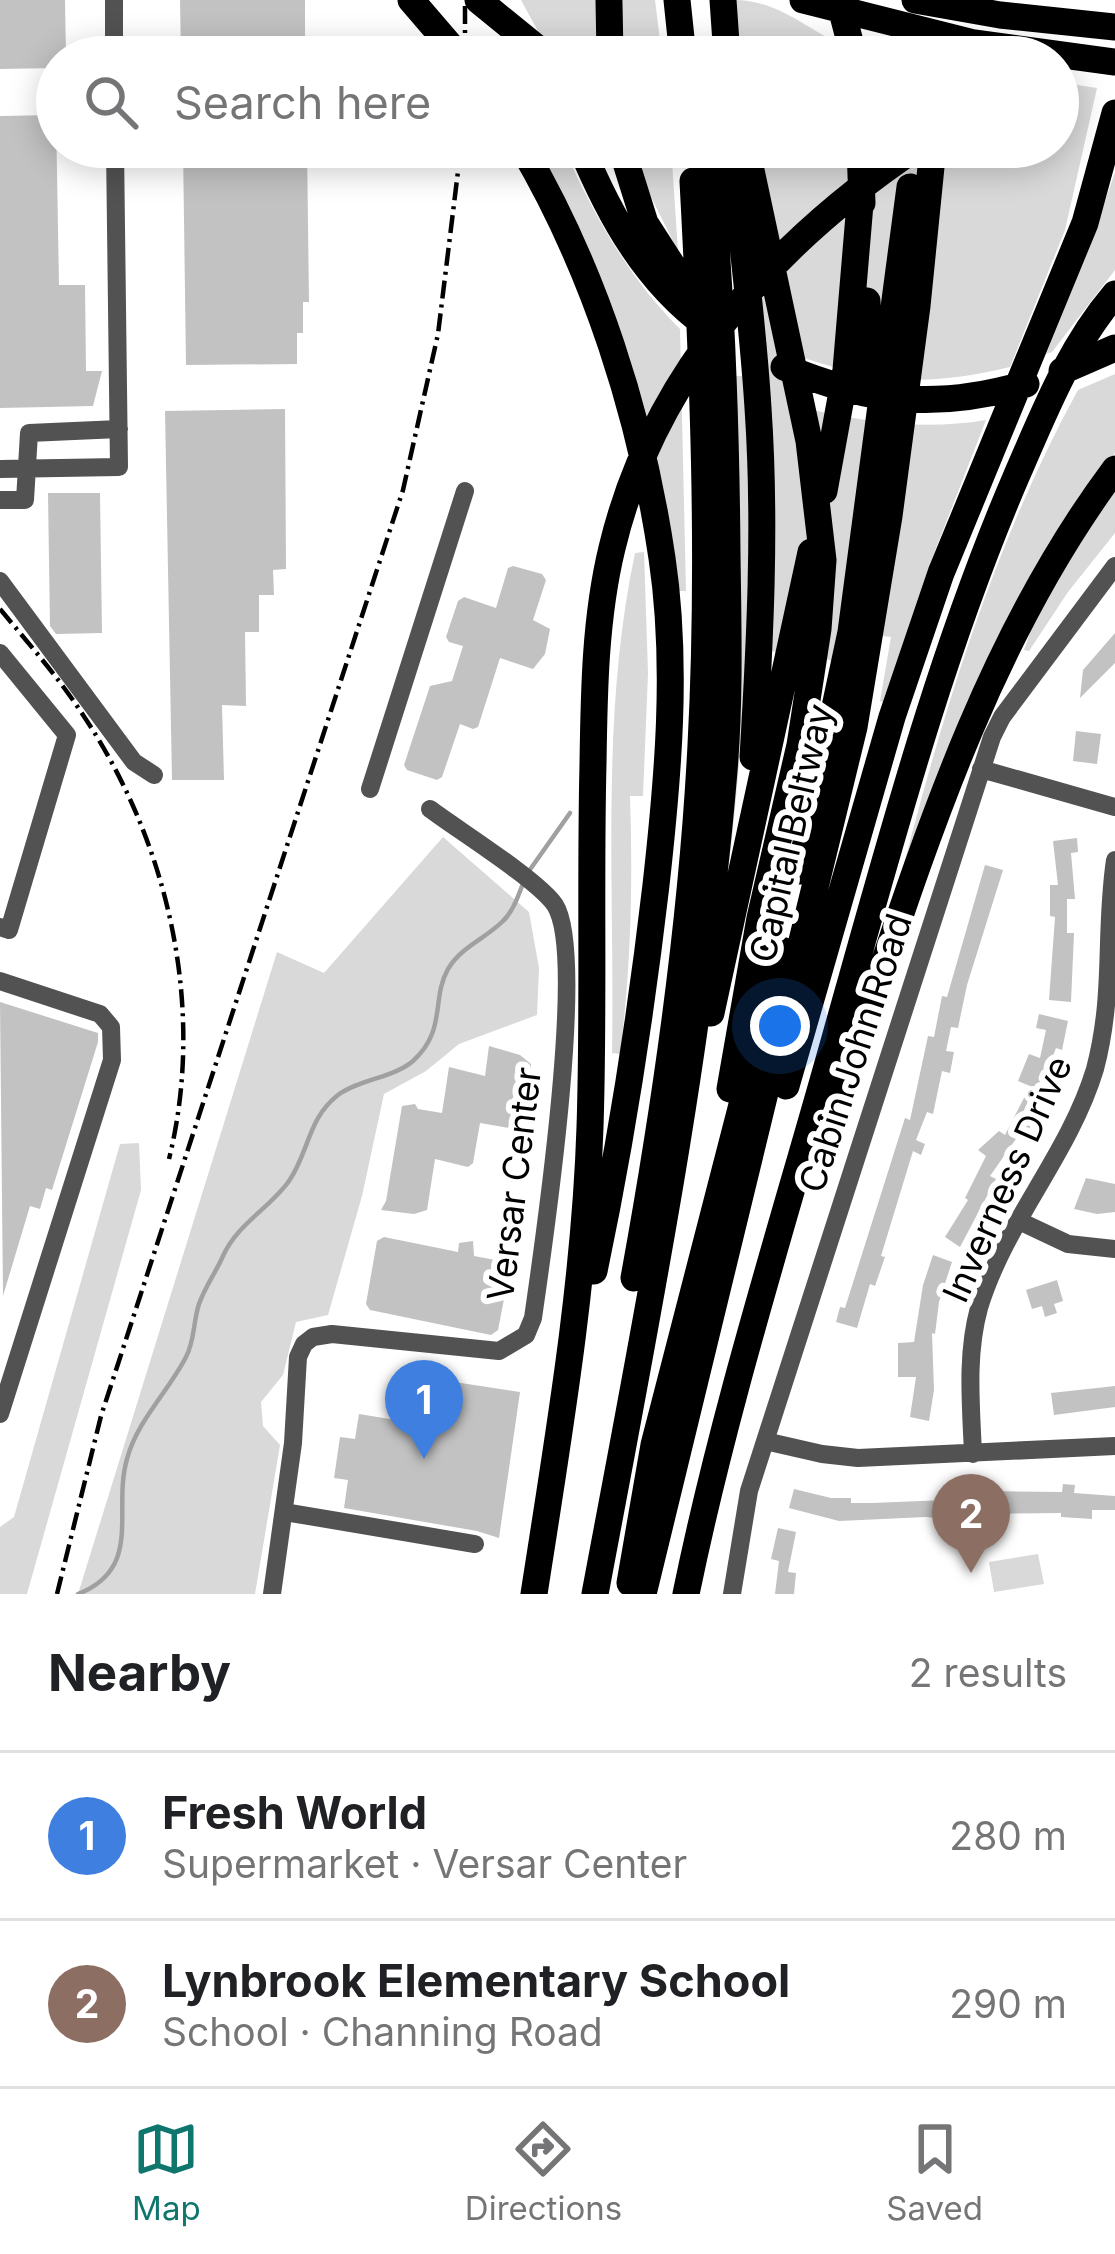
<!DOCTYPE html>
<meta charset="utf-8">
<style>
:root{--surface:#fff;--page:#f2f2f2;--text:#202124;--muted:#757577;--line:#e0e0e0;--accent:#0f766e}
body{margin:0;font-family:Inter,sans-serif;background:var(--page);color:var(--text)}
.you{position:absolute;left:780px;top:1026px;width:42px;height:42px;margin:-30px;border:9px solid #fff;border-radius:50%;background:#1a73e8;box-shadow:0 0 0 18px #1a73e833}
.badge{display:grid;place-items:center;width:78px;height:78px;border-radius:50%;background:var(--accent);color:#fff;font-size:39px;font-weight:700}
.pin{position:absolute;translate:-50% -99px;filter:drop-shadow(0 3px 6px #0008)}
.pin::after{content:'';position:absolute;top:63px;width:42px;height:36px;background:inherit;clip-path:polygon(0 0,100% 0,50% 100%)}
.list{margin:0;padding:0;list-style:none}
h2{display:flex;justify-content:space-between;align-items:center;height:156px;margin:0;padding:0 48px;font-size:51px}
h2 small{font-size:39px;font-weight:400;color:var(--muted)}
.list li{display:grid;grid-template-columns:78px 1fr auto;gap:36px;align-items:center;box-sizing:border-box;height:168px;padding:0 48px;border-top:3px solid var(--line)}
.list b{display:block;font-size:45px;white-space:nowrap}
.list p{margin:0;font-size:39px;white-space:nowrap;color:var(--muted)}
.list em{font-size:39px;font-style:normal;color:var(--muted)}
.icon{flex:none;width:66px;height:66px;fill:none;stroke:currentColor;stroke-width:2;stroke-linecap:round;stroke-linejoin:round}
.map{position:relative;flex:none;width:1115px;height:1594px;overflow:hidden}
.search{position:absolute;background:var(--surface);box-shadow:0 6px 30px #0003;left:36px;right:36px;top:36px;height:132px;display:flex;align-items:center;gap:30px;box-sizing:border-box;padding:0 42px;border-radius:66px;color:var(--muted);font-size:45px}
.sheet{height:492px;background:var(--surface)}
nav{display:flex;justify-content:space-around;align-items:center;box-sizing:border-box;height:168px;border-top:3px solid var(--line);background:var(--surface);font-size:33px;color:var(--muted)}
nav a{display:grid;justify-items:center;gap:6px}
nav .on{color:var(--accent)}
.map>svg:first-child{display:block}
</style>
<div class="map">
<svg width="1115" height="1594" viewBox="0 0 1115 1594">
<rect width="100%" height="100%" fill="#fff"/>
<!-- green -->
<path fill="#d9d9d9" d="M521,0H596L597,57H552Z
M623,0H655L662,57H623Z
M734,0C780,0 809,32 849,48C869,56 895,53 916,57H741Z
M1058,82L1097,88L1065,230L1010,367C930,386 881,384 804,358L757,147H1058Z
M534,147H563C594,215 627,276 680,329L686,591H676C661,517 651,426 629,356C605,283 569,215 534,147Z
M635,147H671L678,251L647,189Z
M1115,172V270L1052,352L1046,354L1088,251Z
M754,262H764L811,525L776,652L768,650Z
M1115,374V453L1058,531L891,916C935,737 989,552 1078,390Z
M733,376H744C753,546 748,712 727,880Z
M813,410C871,423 927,430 986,420L931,561L885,703L880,701L891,637L838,630L832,661L826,659Z
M1115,491V533L1068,592L1029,651L1024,650L1046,587Z
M644,552L648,673L643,796H630C633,883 631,968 620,1054L612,1053C615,886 600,718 635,553Z
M443,837L529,912L539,968L537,1015L459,1044L426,1071L384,1094L362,1196L328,1315L296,1322L283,1375L261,1402L263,1426L280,1445L255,1594H78L277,952L324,973Z
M139,1143L141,1190L27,1594H0V1527L14,1517L120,1144Z
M1038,1554L1044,1584L994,1592L989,1562Z"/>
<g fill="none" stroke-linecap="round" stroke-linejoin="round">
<!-- stream -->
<path stroke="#a0a0a0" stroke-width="4.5" d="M529,871L570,813
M78,1594C144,1568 112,1510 127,1459C137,1421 168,1392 186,1357C195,1340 193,1322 199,1304C205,1287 216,1272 223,1256C237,1224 270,1208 289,1181C309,1152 308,1118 338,1095C360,1079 393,1078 413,1061C447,1030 431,999 448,969C462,946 485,939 503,921C513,912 519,894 524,881"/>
</g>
<!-- building -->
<path fill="#c2c2c2" d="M0,0H65L66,57H57V68L0,69Z
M180,0H305V57H181Z
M56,115L59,285H85L86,371H102L93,406L0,408V116Z
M183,147H307L309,302H303V333H297V364L186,365Z
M285,409L286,569L273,570L274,595H259V632H245L246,706L222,705L224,780H172L165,411Z
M48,493H100L102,633L56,634L50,626Z
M513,566L542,574L546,580L533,620L550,629L545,654L533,669L500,658L478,727L473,729L460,724L442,777L437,780L407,770L404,765L430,686L452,681L463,646L449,642L446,637L458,601L464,597L496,608L508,568Z
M1115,633V663L1080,698L1083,670Z
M1076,731L1101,734L1097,764L1073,761Z
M1077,838L1078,852L1071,853L1075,899H1067V933H1074L1071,1002L1049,1000L1055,917L1050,916V885H1058L1053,841Z
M985,865L1003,870L967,985L958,1028L951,1027L946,1051L954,1052L950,1073L942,1071L933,1114L927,1112L916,1140L925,1144L921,1155L913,1151L881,1256L885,1257L875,1286L870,1284L857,1328L836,1322L840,1307L845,1308L905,1118L910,1120L928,1036L934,1037L942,996L947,997Z
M0,1002L98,1033V1042L52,1190L46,1188L40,1209L30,1206L3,1296Z
M1039,1014L1068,1021L1062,1050L1056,1048L1036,1102L1041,1105L1028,1131L1023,1129L990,1176L996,1179L960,1247L945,1237L968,1200L965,1198L986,1156L978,1150L999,1131L1005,1135L1030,1086L1018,1081L1029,1054L1040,1058L1046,1030L1036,1028Z
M489,1046L520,1055L531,1064L521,1127L512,1134L509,1128L480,1123L473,1163L468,1167L435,1159L427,1210L414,1214L381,1210L386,1201L402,1106L415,1104L418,1109L442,1113L449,1067L485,1076Z
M1086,1178L1115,1184V1212L1097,1214L1074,1209Z
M384,1237L458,1252L459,1243L473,1241L474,1256L506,1262L510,1268L498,1330L491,1335L370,1310L366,1304L377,1241Z
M933,1255L952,1262L939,1302L935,1334L932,1333L934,1390L929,1421L910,1417L916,1377H898V1343L914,1342L923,1285Z
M1057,1280L1063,1301L1054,1304L1057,1313L1045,1317L1042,1306L1032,1309L1026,1290Z
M415,1376L520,1392L499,1538L477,1531L344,1508L348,1480L334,1478L340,1437L355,1439L359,1414L408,1422Z
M1115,1386V1407L1054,1415L1051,1393Z
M1063,1484L1075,1485L1074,1493L1115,1496V1510H1092V1519L1061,1517V1513L957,1514L956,1520L926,1517L839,1521L789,1508L794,1489L831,1498H851V1503H872L970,1499L986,1497V1491L1062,1492Z
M778,1528L796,1532L788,1572L796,1573L794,1594H775L779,1561L771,1559Z"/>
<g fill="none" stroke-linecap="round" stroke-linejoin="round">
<!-- minor -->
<path stroke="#525252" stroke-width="18" d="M114,0V57
M0,469L119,467L115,147
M0,500H25L29,433L119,429
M0,581L134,762L154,775
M0,653L67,735L9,930L0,927
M981,769L1115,807
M370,789L465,491
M0,981L100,1014L111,1027L112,1060L0,1414
M1019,1221L1068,1244L1115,1249
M765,1441L822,1454L858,1458L1115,1446
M973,1454C971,1405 966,1355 979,1308C1005,1222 1069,1155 1095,1069C1115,993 1104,934 1115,860
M285,1512L475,1544
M272,1594L293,1443L298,1357L304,1344L313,1337L332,1334L499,1351L526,1335L533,1318C543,1248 587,955 555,905C538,880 458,830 430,809
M732,1594L749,1491L992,737L1002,717L1115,566"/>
<!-- highway -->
<path stroke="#000" stroke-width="27" d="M411,0L460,57
M478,0L548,57
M609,0L610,57
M677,0L683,57
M723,0L727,57
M803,0L974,43L1115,62
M839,0L854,57
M915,0L1000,15L1115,27
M522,147C595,271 641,416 662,558C678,665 668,778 656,885C641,1014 621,1143 594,1271
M581,147C610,217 646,282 708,327
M621,147L645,223L688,290
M860,147L862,203
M734,161C742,243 753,326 758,408C766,524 760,641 753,757
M867,301L870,388
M784,367C870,403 937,410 1026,384
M1062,371L1115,348
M824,491L846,370L861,192
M800,871L851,632L910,187
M711,1013L811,552
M786,1086L892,717L941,573L1085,223L1115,113
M730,1089L760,918L800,745L818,629L823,560L809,441L746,147
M824,1140C905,911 967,667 1115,469
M634,1278C666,1103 692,923 701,745C711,557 703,369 693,181
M630,1583L654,1445L782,950
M534,1594C558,1439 585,1283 590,1127C594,1006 590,885 593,764C594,692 595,618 612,548C653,376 774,243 917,147
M595,1594C646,1322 701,1048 724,771C730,699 728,626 727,554C726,418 721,283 708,147
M643,1594L854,727L889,516L917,306L933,147
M686,1594C725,1404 785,1218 837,1031C890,844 939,656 1016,477C1044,413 1069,348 1115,294"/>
<!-- rail -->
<path stroke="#000" stroke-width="4.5" stroke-dasharray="18 6 3 6" stroke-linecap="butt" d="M465,57V0
M0,609C29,644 60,679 85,718C169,845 206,1009 169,1159
M57,1594L101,1416L403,490L438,334L461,147"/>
</g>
<g text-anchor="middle" stroke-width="12" stroke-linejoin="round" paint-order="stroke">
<!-- street labels -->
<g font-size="36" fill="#000" stroke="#fff">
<text transform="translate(791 833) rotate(-77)" y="13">Capital Beltway</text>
<text transform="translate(855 1053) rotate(-72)" y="13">Cabin John Road</text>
<text transform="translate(1007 1179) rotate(-66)" y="13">Inverness Drive</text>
<text transform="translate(514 1184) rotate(-83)" y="13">Versar Center</text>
</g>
</g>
</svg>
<div class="you"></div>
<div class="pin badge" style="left:424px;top:1459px;background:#3f7fe0">1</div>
<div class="pin badge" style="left:971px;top:1573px;background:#8d6e63">2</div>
<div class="search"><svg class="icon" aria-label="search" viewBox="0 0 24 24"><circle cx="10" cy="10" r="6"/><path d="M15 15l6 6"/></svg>Search here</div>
</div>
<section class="sheet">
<h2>Nearby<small>2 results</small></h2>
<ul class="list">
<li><span class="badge" style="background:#3f7fe0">1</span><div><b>Fresh World</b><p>Supermarket · Versar Center</p></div><em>280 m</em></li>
<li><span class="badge" style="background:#8d6e63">2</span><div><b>Lynbrook Elementary School</b><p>School · Channing Road</p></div><em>290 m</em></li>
</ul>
</section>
<nav>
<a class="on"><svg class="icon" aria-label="map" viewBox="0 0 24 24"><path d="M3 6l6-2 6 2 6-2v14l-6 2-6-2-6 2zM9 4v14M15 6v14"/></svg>Map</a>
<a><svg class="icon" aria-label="directions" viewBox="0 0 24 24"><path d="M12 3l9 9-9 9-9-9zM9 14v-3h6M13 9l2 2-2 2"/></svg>Directions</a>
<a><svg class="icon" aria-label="saved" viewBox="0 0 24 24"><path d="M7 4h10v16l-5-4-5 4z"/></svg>Saved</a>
</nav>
